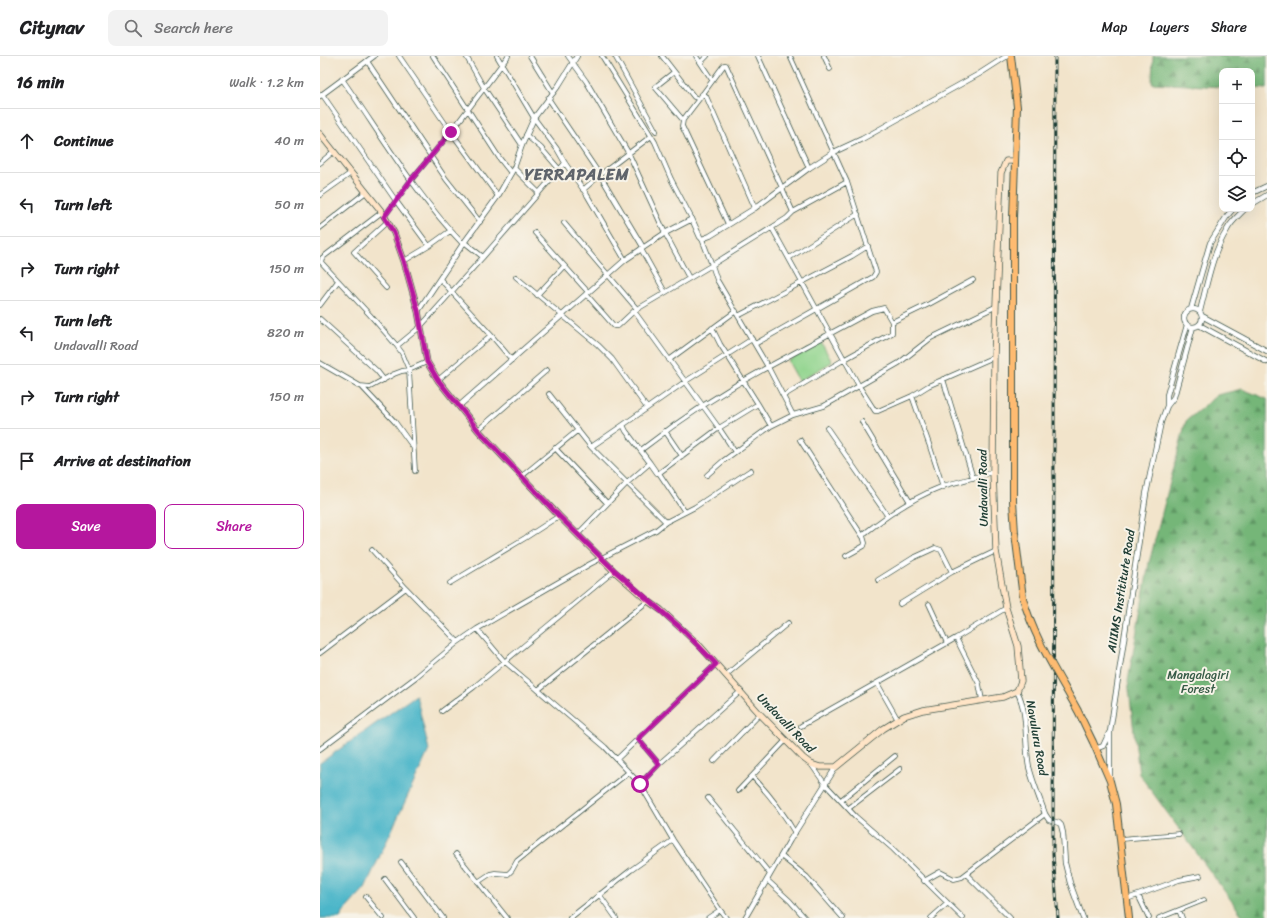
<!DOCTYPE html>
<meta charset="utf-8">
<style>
:root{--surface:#fff;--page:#f2f2f2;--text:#202124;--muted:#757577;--line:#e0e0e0;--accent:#b5179e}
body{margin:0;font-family:Sriracha,sans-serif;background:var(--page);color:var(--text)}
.controls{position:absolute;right:12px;top:12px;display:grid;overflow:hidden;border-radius:8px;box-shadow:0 4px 16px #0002}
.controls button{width:36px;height:36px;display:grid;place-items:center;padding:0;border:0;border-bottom:1px solid var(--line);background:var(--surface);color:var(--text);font:20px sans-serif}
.stop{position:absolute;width:12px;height:12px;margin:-9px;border:3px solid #b5179e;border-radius:50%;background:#fff}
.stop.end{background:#b5179e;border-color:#fff;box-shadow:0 1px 4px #0008}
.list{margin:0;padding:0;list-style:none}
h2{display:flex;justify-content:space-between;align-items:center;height:52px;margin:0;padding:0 16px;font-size:17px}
h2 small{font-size:13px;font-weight:400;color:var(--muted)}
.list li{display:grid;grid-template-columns:26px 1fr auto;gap:12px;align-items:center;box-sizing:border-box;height:64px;padding:0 16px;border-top:1px solid var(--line)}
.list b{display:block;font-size:15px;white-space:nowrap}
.list p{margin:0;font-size:13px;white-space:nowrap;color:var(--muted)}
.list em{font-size:13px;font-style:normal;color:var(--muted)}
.actions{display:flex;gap:8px;padding:12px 16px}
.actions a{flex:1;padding:9px 0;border:1px solid var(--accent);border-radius:8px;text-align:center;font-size:14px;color:var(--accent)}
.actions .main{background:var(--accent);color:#fff}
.icon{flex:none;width:22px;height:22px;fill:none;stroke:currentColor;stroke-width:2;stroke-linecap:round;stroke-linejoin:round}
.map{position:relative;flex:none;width:947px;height:862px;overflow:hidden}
header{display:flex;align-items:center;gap:24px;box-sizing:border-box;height:56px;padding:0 20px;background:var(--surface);border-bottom:1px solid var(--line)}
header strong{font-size:19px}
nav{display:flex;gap:22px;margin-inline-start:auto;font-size:14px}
.search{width:280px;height:36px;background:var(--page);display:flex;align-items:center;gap:10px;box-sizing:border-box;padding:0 14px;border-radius:8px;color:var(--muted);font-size:15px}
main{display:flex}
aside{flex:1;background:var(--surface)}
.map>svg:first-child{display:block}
</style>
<header>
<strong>Citynav</strong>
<div class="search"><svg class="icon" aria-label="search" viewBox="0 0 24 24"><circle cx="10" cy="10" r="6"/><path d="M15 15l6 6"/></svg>Search here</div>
<nav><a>Map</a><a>Layers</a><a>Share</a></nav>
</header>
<main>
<aside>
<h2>16 min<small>Walk · 1.2 km</small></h2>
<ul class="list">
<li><svg class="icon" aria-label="ahead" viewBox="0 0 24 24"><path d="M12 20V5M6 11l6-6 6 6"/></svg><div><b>Continue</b></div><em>40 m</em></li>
<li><svg class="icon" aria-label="left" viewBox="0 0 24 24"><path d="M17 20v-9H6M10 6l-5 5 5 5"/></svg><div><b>Turn left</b></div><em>50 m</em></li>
<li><svg class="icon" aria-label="right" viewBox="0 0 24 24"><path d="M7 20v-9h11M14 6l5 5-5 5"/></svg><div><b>Turn right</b></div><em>150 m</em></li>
<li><svg class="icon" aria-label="left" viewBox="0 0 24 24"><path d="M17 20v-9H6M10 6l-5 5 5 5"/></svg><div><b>Turn left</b><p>Undavalli Road</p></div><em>820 m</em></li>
<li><svg class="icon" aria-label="right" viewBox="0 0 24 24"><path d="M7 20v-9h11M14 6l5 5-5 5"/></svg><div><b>Turn right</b></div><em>150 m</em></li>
<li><svg class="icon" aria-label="arrive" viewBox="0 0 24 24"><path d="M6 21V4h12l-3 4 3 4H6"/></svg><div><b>Arrive at destination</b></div></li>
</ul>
<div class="actions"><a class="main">Save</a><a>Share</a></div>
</aside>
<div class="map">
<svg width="947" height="862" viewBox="0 0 947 862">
<defs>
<pattern id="forest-firs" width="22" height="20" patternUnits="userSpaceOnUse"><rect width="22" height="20" fill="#74b678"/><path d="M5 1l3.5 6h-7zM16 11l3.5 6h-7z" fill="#5f9563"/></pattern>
</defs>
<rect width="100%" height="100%" fill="#f7f3e8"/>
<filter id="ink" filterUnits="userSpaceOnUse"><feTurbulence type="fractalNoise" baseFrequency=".025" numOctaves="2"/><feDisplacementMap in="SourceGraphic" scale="8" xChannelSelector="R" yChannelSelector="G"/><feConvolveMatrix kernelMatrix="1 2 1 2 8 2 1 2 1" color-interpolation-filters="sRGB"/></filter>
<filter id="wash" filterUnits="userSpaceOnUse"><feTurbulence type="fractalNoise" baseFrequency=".012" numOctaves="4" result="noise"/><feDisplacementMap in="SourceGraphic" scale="16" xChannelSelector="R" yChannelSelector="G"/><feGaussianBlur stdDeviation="0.9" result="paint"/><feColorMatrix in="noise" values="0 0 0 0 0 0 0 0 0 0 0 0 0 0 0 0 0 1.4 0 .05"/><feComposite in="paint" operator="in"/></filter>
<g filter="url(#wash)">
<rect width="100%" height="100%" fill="#f2e4cb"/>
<!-- green -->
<path fill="#90d48d" stroke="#588860" d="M501,286L512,306L479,325L468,305Z"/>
<!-- forest -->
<path fill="url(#forest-firs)" stroke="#4a7a56" d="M833,0H947V33L932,32V15H902V31L832,27Z
M922,333L947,343V862H924L819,718L808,625L829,507L866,365L897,339Z"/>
<!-- water -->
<path fill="#4cb6c9" stroke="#367a7e" d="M96,639L109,694L45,832L26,853L20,862H0V707Z"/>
</g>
<g filter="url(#ink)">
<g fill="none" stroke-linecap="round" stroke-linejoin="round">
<defs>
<path id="minor" d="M79,0L131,76L178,140
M113,0L180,103L191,117
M146,0L164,32L202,89
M177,0L214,62L237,93L245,107L267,139L305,204
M210,0L233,37
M248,0L266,25L309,98L345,177L369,222
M282,0L335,86L351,123L372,163
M295,0L336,75
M376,0L392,24
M438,0L489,112
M504,0L510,13
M47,5L126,123L160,166
M381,6L387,0
M354,16L335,31L363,64
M22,23C61,79 96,139 143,188
M2,38L76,145L109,190
M382,38L386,40L435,152
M228,42L280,119L323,191
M379,43L363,64L362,70L408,168
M206,79L221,92L239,113
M0,107L14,95
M194,112L219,137
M263,134L280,119L330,81
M0,139L31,117
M62,156L2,202L1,206L50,259L77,290L82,297L89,314L95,415
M473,156L527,126
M64,161L91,124L131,76L188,0
M244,167L317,253
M0,172L46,136
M452,172L539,330L555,355H558L592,340L608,330L674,301
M215,177L268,236
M144,186L163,201
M321,193L345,236
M469,202L538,158
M84,205L109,190L130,175
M196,221L278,289L292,303L327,352
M120,223L171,279L192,304
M66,232L34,196L67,166
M266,238L294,270H298L314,255L392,209L382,183
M217,239L244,210
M0,249L18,225
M314,255L399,372L339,417H337L330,407
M418,260L532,200L548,190
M0,263L57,315L64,324
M572,266L609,248L653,224
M392,272L400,288L438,348
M435,288L553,221L556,216L527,126L470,0
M77,290L100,271L163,201L245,107
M349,304L416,255
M0,307L40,330L50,331L74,318L82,315L89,314L107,306
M623,323L653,422
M118,324L171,279
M42,331L75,366L93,391
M229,338L271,391L346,466
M463,340L525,303L572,277V266L564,252L552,255L448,311L473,359
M592,340L609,388L623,431
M542,366L590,446
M507,372L567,459
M158,374L227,314
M345,375L362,400
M480,384L543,481
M271,391L303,369
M235,392L287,447
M321,394C361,363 403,335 448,311L397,224L392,209L467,162L473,156L406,9H404L401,13L379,43L374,41L342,0
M415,396L399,372L438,348L451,370L473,359L504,350L579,307L611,282L675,251
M339,417L365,456
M387,419L403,405L451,370
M202,420L258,374
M258,478L307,427L330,407L306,375L303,369L366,325L432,283
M52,494L86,532L138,586
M526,500L544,490L545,487L543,480L545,477C569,458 594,441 623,430C640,425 657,421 673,416
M558,524L593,502L615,492L621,494L632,516
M130,527L205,482L239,460
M580,548L632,516L676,495
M609,548L627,587
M157,573L184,605L285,691L320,728L353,784L400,854
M636,582L659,628L662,644
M0,597L86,532
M406,619L468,567
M557,627L578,664
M218,634L328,545
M122,655L154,631L294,515
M481,670L636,582L686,552
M318,683L339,708
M0,693L96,621L138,586L157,573L270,508L336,474L346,466L375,451L431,414
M297,703L396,608
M394,705L440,658
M491,708L505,728L535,760L573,793L643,862
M432,720C449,738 463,756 475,777
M320,728L339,708L421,635
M418,735L466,684
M388,742L450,818
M521,744L575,700
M529,752L580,713
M801,783L859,778
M136,798L187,862
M461,800L487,821L523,862
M81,806L123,862
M646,818L690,862
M65,823L94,862
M447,824L470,845L485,862
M604,825L620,816L634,823L642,821L725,758
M158,826L170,818L175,817L188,818L192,814L197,805L309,716
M279,838L296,862
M818,839L829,862
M46,841L63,862
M807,843L859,824L880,820
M859,854L862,862
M250,862L311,814L353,784
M388,862L400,854L406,862
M611,862L628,847
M839,862L884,844"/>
<path id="tertiary" d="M0,40L54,0
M932,137L947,130
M932,148L947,139
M864 262a9 9 0 1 1 18 0a9 9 0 1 1-18 0Z
M871,253L890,187L907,160L913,153
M98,255L143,188L178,140L194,112L202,89L214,62L239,29L257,0
M880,255C887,228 892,198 907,174C911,166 918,160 925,153
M882,260L947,295
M879,269L947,306
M139,350L305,204L345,177L372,163L380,181L382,183L390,180L435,152L489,112L514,96L542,83L659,18L687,0
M847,350V339L867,269
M697,635C709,658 704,686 709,711C713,727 720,743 725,758L729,764L739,767L741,769L743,777L745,807L750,827L763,862
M776,691L778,692L783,690L789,677
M790,723V676L826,438L841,366L847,350L854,341L873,271
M425,862L470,784L516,711"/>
<path id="secondary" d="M0,78L62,156L74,177L84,205L98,255L107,306L118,324L158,374L239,460L294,515L328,545L341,554L380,590L440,658L483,702L491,708L500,711H516L563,673L584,660L603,654L683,641L697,635L701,625L698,590L686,552L676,495L673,416L674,301L681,117L686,105H694"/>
<path id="primary" d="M691,0L697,51L693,162V445L695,477L703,542
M773,686L790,725L796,748L809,862"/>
</defs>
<!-- minor casing -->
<use href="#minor" stroke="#3f564b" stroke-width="5.5"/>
<!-- tertiary casing -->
<use href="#tertiary" stroke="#3f564b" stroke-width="6"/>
<!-- secondary casing -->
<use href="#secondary" stroke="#3f564b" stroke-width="7"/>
<!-- primary casing -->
<use href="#primary" stroke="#3f564b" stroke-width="8"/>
<!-- minor -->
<use href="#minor" stroke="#fff" stroke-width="4"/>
<!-- tertiary -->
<use href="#tertiary" stroke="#fff" stroke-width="4.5"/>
<!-- secondary -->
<use href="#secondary" stroke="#ffe4c6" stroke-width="5.5"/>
<!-- primary -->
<use href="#primary" stroke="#febb71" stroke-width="6"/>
<defs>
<path id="rail" d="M735,0L733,798L738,862"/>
</defs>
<!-- rail casing -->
<use href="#rail" stroke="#1f3d34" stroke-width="3"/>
<!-- rail -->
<use href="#rail" stroke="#f7f3e8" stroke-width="1.5" stroke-dasharray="4.5" stroke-linecap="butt"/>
<defs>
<path id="primary-bridge" d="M703,542C714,583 738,618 758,655C763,665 768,676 773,686"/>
</defs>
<!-- primary-bridge casing -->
<use href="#primary-bridge" stroke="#3f564b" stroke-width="8" stroke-linecap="butt"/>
<!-- primary-bridge -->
<use href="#primary-bridge" stroke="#febb71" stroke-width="6"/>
</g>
</g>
<g fill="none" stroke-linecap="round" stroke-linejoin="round" filter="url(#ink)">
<!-- route -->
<path stroke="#b5179e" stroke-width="5" d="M131,76L91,124L64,161L74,177L84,205L98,255L107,306L118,324L158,374L239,460L294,514L363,574L396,608L318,683L339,708L320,728"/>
</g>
<g text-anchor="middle" stroke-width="4" stroke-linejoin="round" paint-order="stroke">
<!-- street labels -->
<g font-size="12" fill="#1f3d34" stroke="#f7f3e8">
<text transform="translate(663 432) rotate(-91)" y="4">Undavalli Road</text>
<text transform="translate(801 535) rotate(-81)" y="4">AIIIMS Instititute Road</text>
<text transform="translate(466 667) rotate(46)" y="4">Undavalli Road</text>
<text transform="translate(717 682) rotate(80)" y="4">Navuluru Road</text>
</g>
<!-- park labels -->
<g font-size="12" fill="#365b46" stroke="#f7f3e8">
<text x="878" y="623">Mangalagiri<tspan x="878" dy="14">Forest</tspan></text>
</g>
<!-- district labels -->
<g font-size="16" font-weight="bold" letter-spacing="1" fill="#5f646b" stroke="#f7f3e8">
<text x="257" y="124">YERRAPALEM</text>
</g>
</g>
</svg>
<div class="controls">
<button>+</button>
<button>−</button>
<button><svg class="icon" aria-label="locate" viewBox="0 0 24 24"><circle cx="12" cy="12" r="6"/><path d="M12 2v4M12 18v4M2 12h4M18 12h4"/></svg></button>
<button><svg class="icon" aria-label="layers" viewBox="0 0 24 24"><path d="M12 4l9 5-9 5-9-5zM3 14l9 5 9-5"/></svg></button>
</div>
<div class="stop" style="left:320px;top:728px"></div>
<div class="stop end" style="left:131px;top:76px"></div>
</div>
</main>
